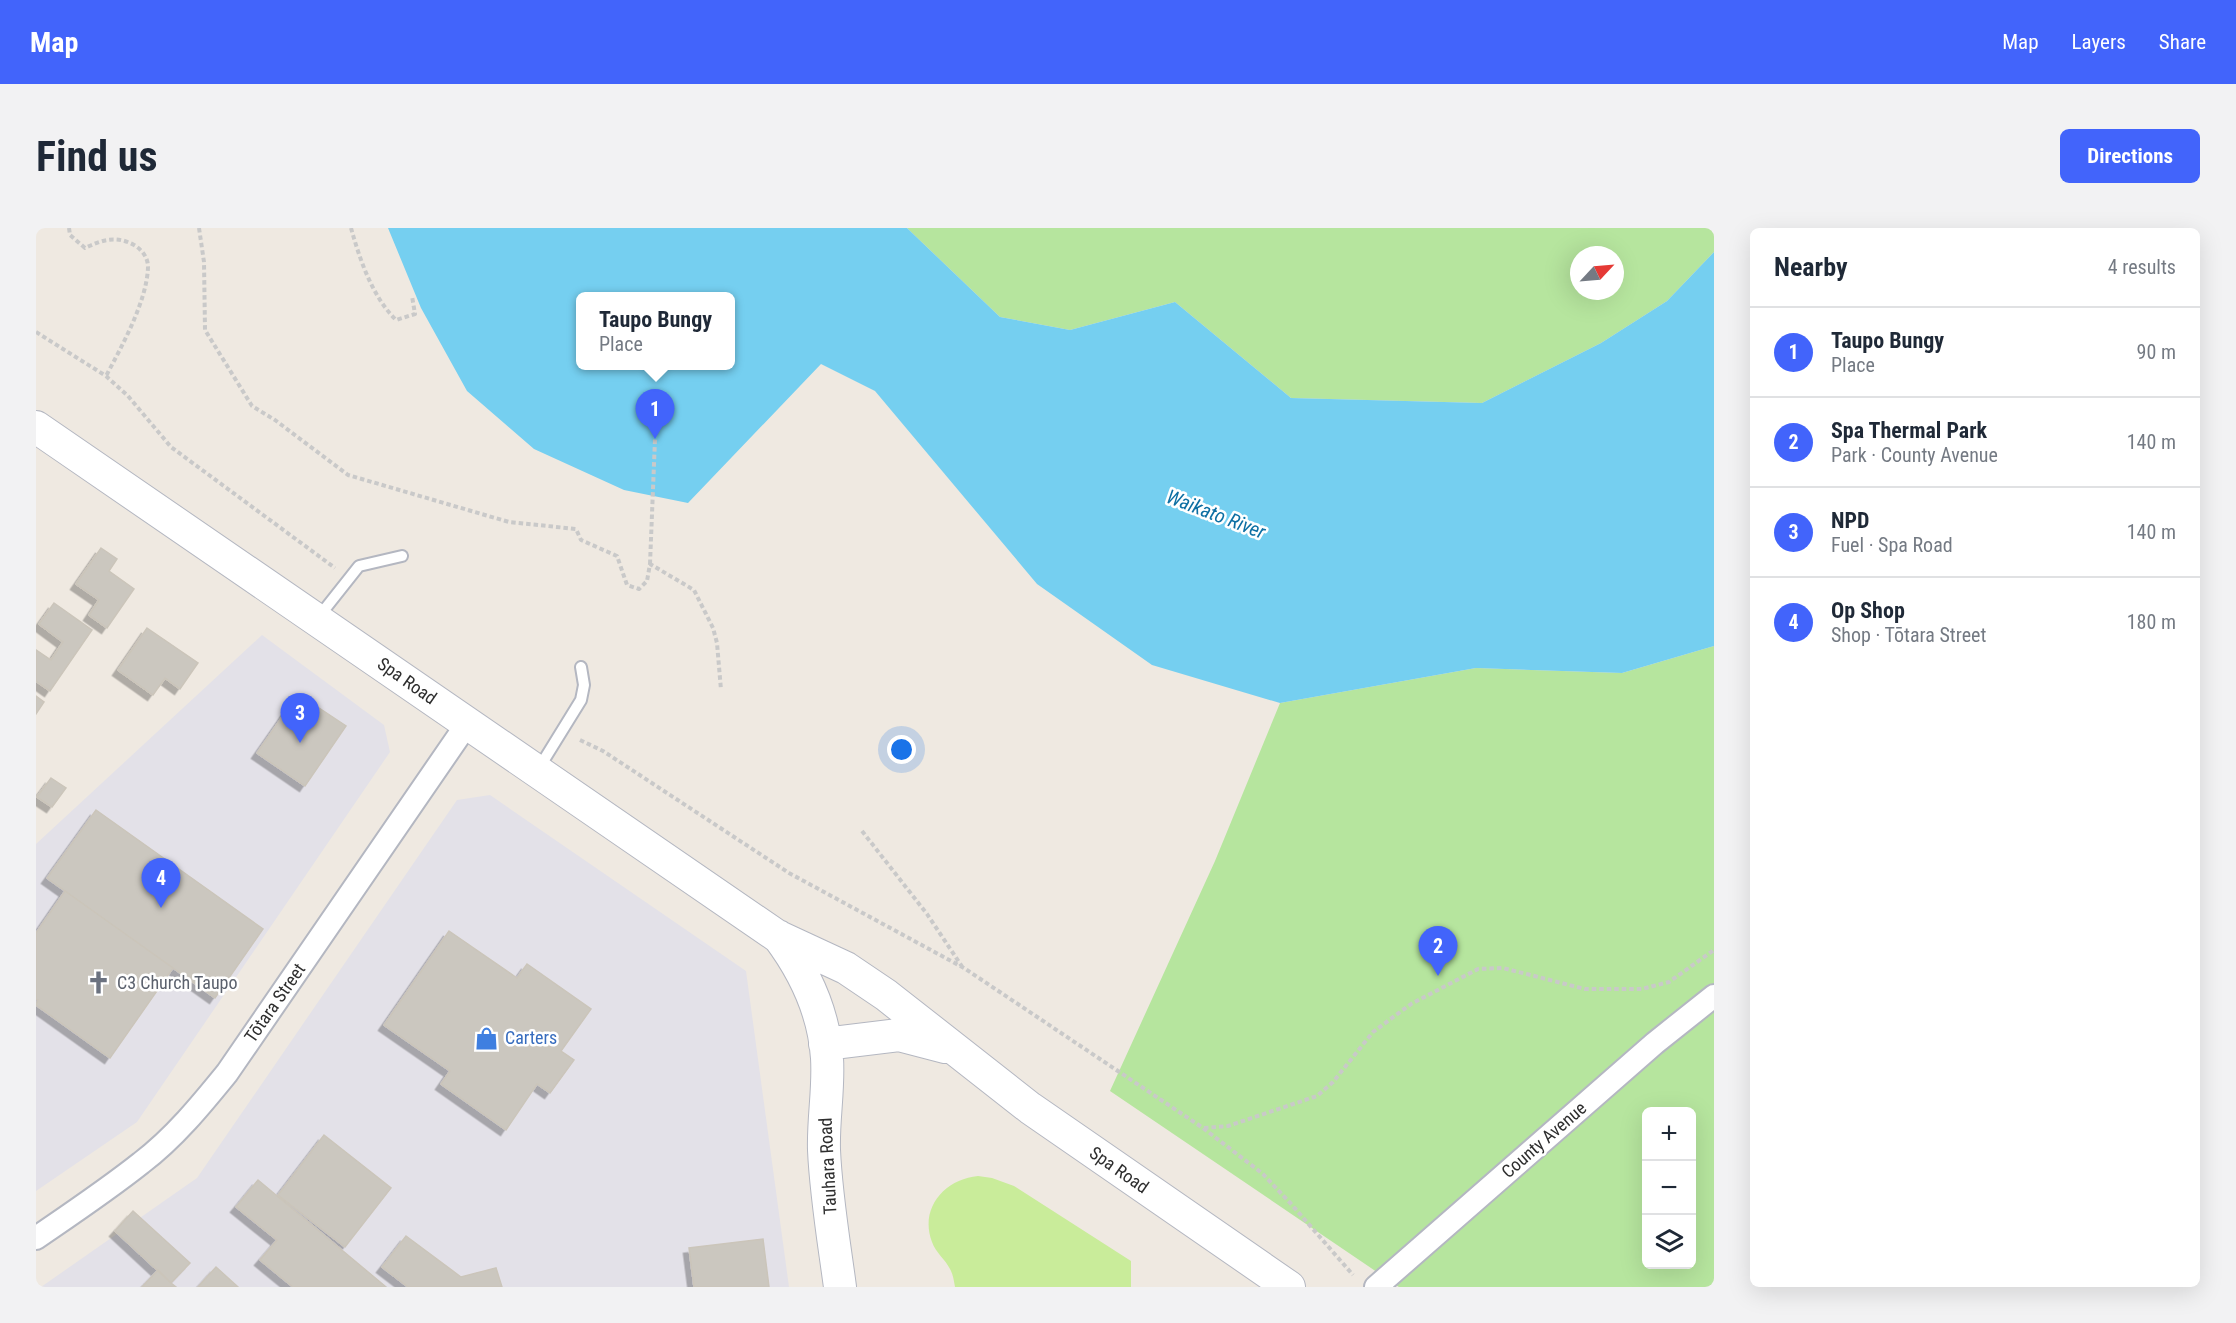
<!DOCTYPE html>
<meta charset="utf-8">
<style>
:root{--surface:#fff;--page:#f2f2f3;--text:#1f2937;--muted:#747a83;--line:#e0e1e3;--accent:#4264fb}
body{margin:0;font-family:"Roboto Condensed",sans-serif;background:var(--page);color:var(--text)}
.controls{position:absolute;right:18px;bottom:18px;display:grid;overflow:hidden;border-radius:9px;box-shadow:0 6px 24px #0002}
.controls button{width:54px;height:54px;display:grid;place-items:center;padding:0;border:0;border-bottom:2px solid var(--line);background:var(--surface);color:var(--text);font:30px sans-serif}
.compass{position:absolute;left:1534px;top:18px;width:54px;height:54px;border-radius:50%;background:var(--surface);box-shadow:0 6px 24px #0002;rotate:64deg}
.you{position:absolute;left:866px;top:522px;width:21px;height:21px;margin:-15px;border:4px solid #fff;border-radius:50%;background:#1a73e8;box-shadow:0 0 0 9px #1a73e833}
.badge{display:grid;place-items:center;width:39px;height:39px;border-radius:50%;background:var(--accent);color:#fff;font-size:20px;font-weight:700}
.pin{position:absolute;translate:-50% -50px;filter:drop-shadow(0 2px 3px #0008)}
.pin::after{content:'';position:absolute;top:32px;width:21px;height:18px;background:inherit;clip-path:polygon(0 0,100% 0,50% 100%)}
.popup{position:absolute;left:540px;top:64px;width:159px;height:78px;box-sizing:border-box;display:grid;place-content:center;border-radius:9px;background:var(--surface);filter:drop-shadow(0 2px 4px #0005);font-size:20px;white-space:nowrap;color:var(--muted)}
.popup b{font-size:22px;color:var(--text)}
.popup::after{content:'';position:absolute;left:50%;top:100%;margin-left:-12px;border:12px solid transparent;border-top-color:var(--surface)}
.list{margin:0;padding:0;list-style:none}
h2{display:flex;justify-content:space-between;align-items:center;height:78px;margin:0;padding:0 24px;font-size:26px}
h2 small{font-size:20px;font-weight:400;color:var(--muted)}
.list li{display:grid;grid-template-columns:39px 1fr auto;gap:18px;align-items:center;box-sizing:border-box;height:90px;padding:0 24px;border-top:2px solid var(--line)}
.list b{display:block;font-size:22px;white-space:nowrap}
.list p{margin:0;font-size:20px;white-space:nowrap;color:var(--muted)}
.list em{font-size:20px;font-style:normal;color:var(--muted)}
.icon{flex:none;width:33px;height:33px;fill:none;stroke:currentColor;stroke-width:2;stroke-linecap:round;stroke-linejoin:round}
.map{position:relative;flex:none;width:1678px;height:1059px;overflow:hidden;border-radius:9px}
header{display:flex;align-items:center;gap:36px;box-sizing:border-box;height:84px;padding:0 30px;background:var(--accent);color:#fff}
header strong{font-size:28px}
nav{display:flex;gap:33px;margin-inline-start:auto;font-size:21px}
.intro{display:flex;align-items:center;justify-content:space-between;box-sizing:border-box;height:144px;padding:0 36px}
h1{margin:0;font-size:42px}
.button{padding:15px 27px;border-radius:9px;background:var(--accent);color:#fff;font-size:21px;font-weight:700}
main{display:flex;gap:36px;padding:0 36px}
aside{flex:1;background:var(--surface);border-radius:9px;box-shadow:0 6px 24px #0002}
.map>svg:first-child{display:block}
</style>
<header>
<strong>Map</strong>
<nav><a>Map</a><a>Layers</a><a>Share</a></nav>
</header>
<div class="intro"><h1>Find us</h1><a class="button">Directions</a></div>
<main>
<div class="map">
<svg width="1678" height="1059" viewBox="0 0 1678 1059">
<defs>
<filter id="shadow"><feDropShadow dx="-5.5" dy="5.5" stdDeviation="0" flood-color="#0004"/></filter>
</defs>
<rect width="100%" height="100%" fill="#efe9e1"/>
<!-- industrial -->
<path fill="#e3e1e8" d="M226,407L348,497L354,524L101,894L0,963V616Z
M454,567L710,743L753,1059H5L161,950L421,572Z"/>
<!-- green -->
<path fill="#b6e59e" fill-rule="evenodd" d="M871,0H1678V24L1631,73L1565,115L1446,175L1255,170L1139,74L1034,102L964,89ZM1543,27H1579V63H1543Z
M1678,418V1059H1363L1074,863L1179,633L1244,475L1440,440L1586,445ZM1610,884H1656V1036H1610Z"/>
<!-- pitch -->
<path fill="#c9ec9a" d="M942,948L956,950L978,958L1095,1033V1059H919C918,1053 917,1046 914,1041C909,1031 900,1025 896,1014C883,980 909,951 942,948Z"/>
<!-- water -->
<path fill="#75cff0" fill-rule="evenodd" d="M352,0H871L964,89L1034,102L1139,74L1255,170L1446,175L1565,115L1631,73L1678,24V418L1586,445L1440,440L1244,475L1116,437L1001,356L839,163L785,136L652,275L588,262L498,221L431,163L385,80ZM544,68H694V138H544Z"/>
<!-- building -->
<path fill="#cbc7bf" stroke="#cbc5ba" stroke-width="1.5" filter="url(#shadow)" d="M65,320L81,331L73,343L98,361L71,400L53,387L63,372L40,356Z
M18,375L56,402L14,463L0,453V422L15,432L27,414L3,396Z
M111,400L162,435L144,461L129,450L117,467L82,442Z
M262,466L310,498L269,558L221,525Z
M0,468L8,474L0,486Z
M15,550L30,560L16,579L1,569Z
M60,582L227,701L179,770L11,650Z
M29,663L137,740L74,830L0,777L2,772L0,771V705Z
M413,703L481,750L491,736L555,781L525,823L538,832L514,865L501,856L470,902L405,856L414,843L348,797Z
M288,907L355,960L309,1019L242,967Z
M222,952L350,1059H257L224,1032L241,1012L200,979Z
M97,983L154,1035L135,1055L79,1003Z
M370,1008L425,1049L460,1040L466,1059H372L346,1039Z
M727,1011L733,1059H658L653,1020Z
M180,1039L202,1059H162Z
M122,1042L135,1055L140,1059H106Z"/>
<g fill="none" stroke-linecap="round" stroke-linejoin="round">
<defs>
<path id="service" d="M281,391L323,338L366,328
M503,540L545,472L548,457L545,439"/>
<path id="minor" d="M0,1010C35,986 71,962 105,935C138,910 165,877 191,845L431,496
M1340,1059L1619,815L1678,768"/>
<path id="secondary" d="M0,199L741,708L810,740L850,767L994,880L1253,1059
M742,708C769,744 788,784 791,830C793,861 787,891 788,922C790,968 798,1014 804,1059
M789,816L863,807L909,819"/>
</defs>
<!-- service casing -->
<use href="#service" stroke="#b4b7c1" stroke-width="14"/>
<!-- minor casing -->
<use href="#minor" stroke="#b4b7c1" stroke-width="26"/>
<!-- secondary casing -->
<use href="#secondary" stroke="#b4b7c1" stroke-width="34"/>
<!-- path -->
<path stroke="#c9c9c9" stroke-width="4" stroke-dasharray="4.5 3" stroke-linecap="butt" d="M33,0L34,7L49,20C66,12 80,7 98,17C105,21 112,29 112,39C111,73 86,118 70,148
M163,0L168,34L169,102L216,178L239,192L312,247L473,294L540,301L545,312L581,328L591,357L603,361L611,353L614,336L658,362L677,400L681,415L685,462
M315,0C324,32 336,68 360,92L379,86L376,68
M0,104L70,148L92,168L135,219L299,340
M614,336L619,211
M544,512L567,523L753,645L928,740L1167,900L1227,946L1256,977L1317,1047
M826,603L891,686L927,740
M1168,900L1192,898L1281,868L1297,854L1337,804L1375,776L1442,741L1467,740L1549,761H1606L1633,754L1678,722"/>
<!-- service -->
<use href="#service" stroke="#fff" stroke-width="10"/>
<!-- minor -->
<use href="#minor" stroke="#fff" stroke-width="22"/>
<!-- secondary -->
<use href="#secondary" stroke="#fff" stroke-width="32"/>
</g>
<!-- icons -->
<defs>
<symbol id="church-bare" viewBox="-9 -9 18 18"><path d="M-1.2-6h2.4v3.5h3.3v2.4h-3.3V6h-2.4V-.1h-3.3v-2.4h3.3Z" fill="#6b7280" stroke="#fff" stroke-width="2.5" paint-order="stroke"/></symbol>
<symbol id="shop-bare" viewBox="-9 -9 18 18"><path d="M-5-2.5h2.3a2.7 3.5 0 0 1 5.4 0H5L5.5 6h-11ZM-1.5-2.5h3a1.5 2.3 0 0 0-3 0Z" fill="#3f7fe0" stroke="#fff" stroke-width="2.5" paint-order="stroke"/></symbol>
</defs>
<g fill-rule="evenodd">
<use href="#church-bare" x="46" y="738" width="33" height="33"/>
<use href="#shop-bare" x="434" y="794" width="33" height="33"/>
</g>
<g text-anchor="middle" stroke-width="5" stroke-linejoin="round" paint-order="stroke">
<!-- street labels -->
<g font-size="18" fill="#2e2e2e" stroke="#fff">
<text transform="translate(371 453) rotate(35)" y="6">Spa Road</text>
<text transform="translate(239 775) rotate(-55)" y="6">Tōtara Street</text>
<text transform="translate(1508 912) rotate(-41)" y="6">County Avenue</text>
<text transform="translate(792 938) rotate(-93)" y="6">Tauhara Road</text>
<text transform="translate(1083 942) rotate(35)" y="6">Spa Road</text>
</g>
<!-- worship labels -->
<g font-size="18" fill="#5b616d" stroke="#fff" text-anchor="start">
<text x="81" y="761">C3 Church Taupo</text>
</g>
<!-- shop labels -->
<g font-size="18" fill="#366cbe" stroke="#fff" text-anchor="start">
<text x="469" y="816">Carters</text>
</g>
<!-- water labels -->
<g font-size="20" font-style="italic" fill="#0d6fa3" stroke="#fff">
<text transform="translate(1180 286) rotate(21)" y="7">Waikato River</text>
</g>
</g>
</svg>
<div class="controls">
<button>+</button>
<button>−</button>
<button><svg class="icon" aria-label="layers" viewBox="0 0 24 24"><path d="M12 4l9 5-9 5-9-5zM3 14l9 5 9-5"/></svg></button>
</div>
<svg class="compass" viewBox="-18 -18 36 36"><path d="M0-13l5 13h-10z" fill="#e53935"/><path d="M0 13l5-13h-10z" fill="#747a83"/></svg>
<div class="you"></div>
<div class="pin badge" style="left:619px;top:211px">1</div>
<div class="popup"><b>Taupo Bungy</b>Place</div>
<div class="pin badge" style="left:1402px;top:748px">2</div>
<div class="pin badge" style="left:264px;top:515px">3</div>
<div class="pin badge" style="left:125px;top:680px">4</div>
</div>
<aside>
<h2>Nearby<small>4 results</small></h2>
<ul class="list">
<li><span class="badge">1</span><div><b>Taupo Bungy</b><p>Place</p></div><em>90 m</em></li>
<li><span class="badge">2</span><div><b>Spa Thermal Park</b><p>Park · County Avenue</p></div><em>140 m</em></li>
<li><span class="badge">3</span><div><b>NPD</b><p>Fuel · Spa Road</p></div><em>140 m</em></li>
<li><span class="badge">4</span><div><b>Op Shop</b><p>Shop · Tōtara Street</p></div><em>180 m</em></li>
</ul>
</aside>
</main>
